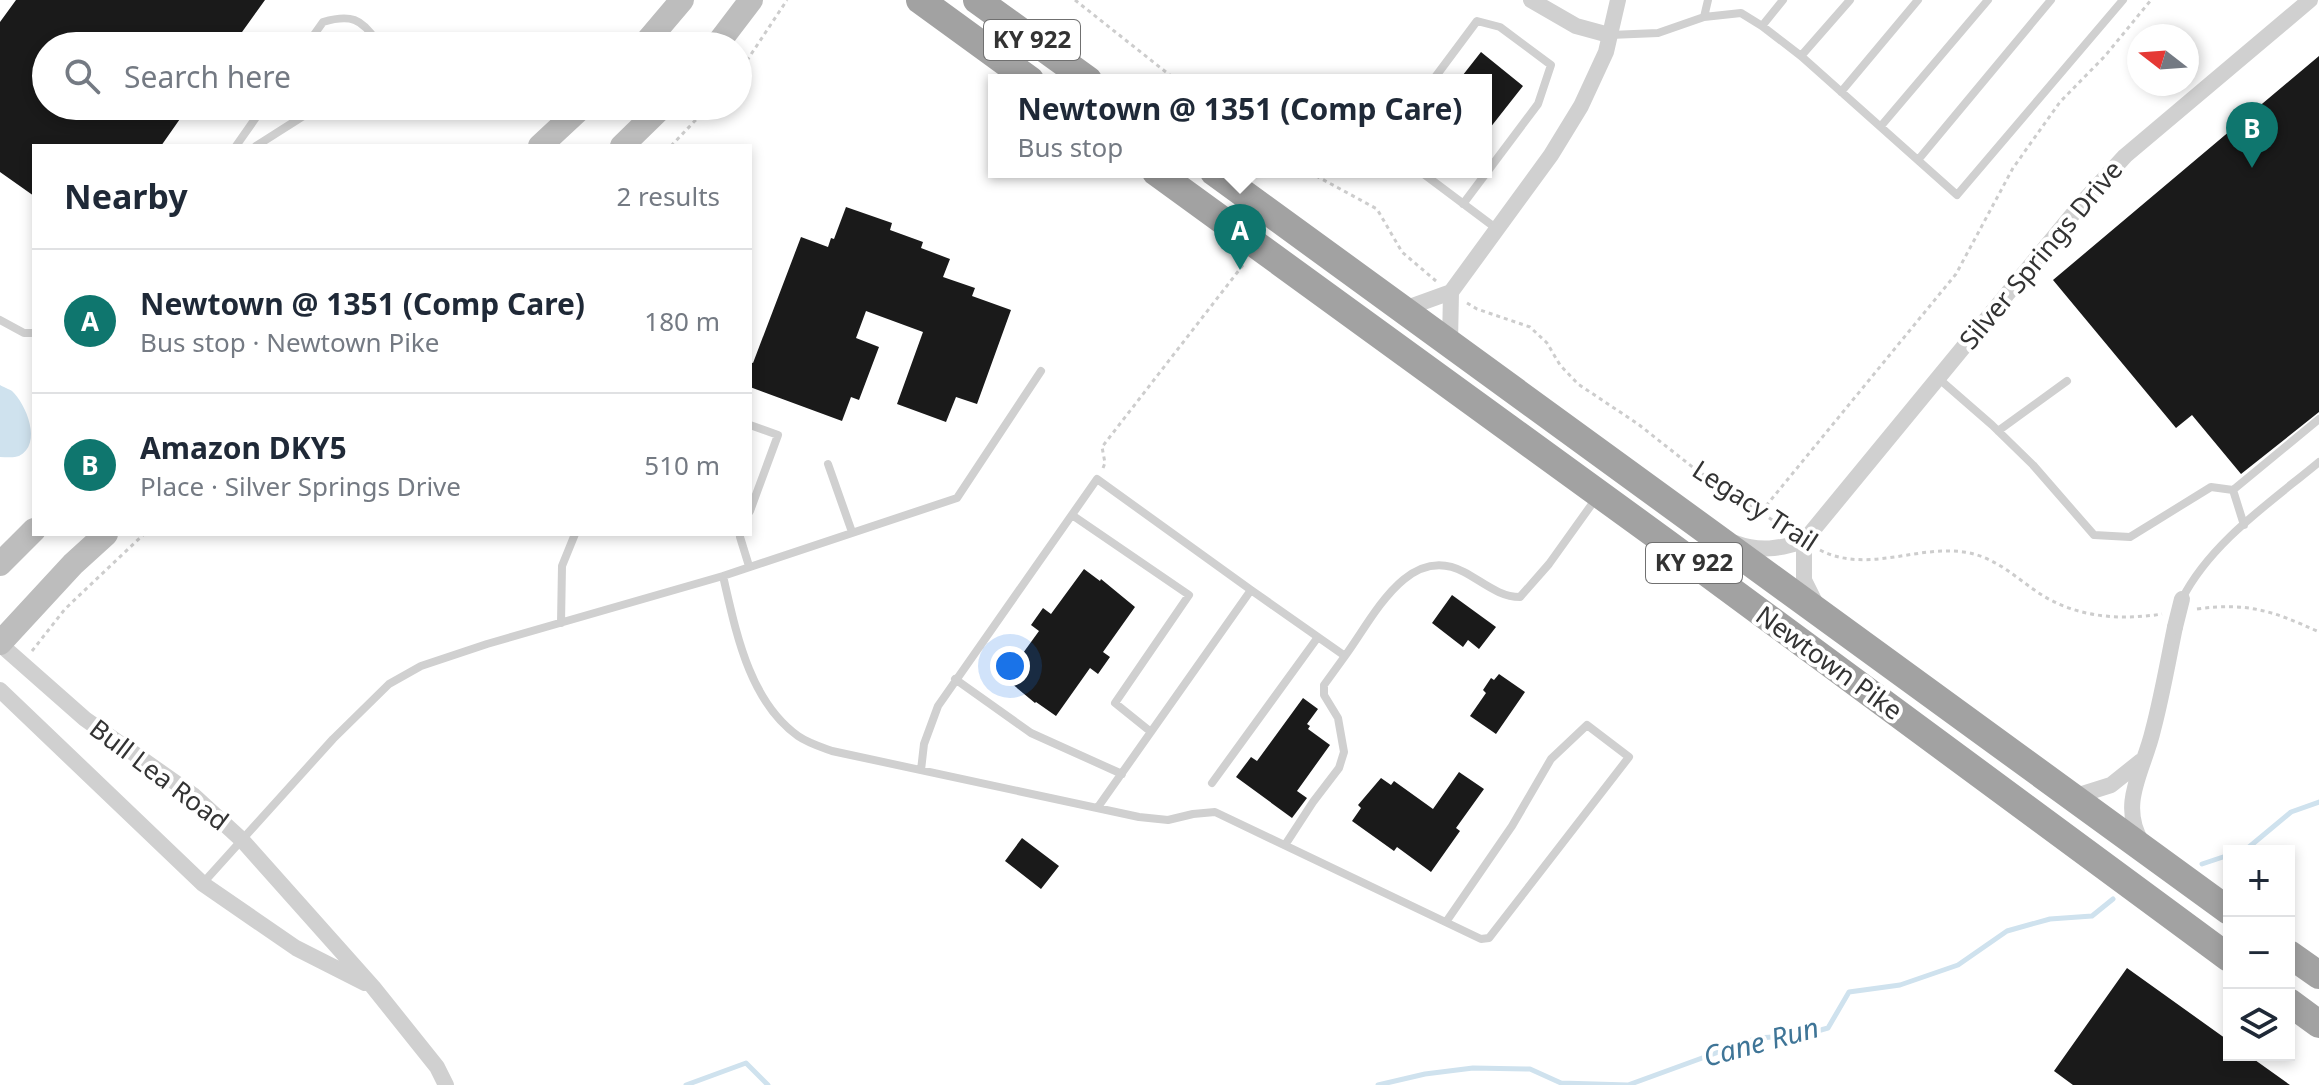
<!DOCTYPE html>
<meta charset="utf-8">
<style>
:root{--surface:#fff;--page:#f2f2f3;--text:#1f2937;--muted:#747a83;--line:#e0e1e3;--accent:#0f766e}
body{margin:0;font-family:"Noto Sans",sans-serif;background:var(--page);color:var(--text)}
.controls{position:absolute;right:24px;bottom:24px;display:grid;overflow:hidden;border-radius:0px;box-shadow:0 4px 12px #0003}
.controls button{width:72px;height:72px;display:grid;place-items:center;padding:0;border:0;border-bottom:2px solid var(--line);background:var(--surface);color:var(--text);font:40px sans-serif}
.compass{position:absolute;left:2127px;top:24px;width:72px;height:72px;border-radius:50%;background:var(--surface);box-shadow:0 4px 12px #0003;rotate:287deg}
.you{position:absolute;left:1010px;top:666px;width:28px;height:28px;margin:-20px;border:6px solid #fff;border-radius:50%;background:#1a73e8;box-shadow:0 0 0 12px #1a73e833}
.badge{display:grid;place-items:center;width:52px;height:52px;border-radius:50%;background:var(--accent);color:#fff;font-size:26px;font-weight:700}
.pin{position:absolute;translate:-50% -66px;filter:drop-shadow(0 2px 4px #0008)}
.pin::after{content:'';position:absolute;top:42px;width:28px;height:24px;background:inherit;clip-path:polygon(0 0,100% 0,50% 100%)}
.popup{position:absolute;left:988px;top:74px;width:504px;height:104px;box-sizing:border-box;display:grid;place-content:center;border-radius:0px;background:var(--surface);filter:drop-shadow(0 2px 6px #0005);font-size:26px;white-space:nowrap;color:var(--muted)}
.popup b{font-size:30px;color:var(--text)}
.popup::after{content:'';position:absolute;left:50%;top:100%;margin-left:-16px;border:16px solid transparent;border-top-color:var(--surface)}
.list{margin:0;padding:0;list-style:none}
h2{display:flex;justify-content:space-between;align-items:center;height:104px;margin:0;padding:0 32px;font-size:34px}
h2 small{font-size:26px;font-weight:400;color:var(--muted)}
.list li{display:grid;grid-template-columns:52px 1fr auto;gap:24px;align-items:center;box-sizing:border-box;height:144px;padding:0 32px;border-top:2px solid var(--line)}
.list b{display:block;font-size:30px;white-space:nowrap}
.list p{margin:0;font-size:26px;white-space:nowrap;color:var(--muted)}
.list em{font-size:26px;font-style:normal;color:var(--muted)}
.icon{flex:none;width:44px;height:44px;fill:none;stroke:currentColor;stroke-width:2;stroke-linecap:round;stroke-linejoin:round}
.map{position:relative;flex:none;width:2319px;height:1085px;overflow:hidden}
.search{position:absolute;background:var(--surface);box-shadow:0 4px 12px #0003;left:32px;top:32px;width:720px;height:88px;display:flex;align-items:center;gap:20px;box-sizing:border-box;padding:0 28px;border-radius:44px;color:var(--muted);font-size:30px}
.panel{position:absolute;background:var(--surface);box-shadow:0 4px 12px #0003;left:32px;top:144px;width:720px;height:392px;border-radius:0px}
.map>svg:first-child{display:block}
</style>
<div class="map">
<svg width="2319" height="1085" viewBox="0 0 2319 1085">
<rect width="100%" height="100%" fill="#fff"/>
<!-- water -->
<path fill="#cfe2ee" d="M0,385C1,386 11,390 12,391C26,404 43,444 19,456C14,458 6,457 0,457Z"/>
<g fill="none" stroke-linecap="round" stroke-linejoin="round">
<!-- stream -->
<path stroke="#cfe2ee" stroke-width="5" d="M2239,851L2249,847L2291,812L2319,802
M2202,864L2229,855
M686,1085L746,1063L768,1085
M1378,1085L1425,1074L1473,1068L1530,1069L1561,1083L1628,1085L1757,1038L1803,1035L1828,1028L1849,992L1900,985L1958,965L2007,931L2050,919L2092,916L2113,899"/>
</g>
<!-- building -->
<path fill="#1a1a1a" d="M16,0H265L232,46H46V106H189L161,146H34V196L0,172V22Z
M1481,52L1523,86L1486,133V80H1459Z
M2319,56V412L2241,474L2192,415L2176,428L2053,280Z
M846,207L892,223L890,230L923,242L921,248L950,259L943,277L975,288L972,296L1011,310L977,404L956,397L946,422L897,404L923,332L866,311L856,338L879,347L859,400L851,397L842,421L750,387V362L753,363L801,237L828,247L831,238L834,239Z
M1084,569L1100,581L1101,579L1135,607L1103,652L1110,657L1098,674L1090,668L1056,716L1036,702L1035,703L1005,678L1039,631L1031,625L1043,608L1051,614Z
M1452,595L1496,627L1479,649L1468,640L1463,647L1432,623Z
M1499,674L1525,692L1496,734L1470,716L1486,693L1483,690L1491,678L1494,680Z
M1303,698L1318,709L1307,724L1310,726L1308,729L1330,745L1297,791L1307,798L1292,818L1236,777L1251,757L1257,761Z
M1459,772L1484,789L1456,828L1460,831L1431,872L1397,847L1394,851L1352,821L1361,808L1358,805L1381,778L1391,785L1394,781L1433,809Z
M1022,838L1059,866L1041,889L1005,861Z
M2127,968L2229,1041V1055H2248L2290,1085H2073L2054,1071Z"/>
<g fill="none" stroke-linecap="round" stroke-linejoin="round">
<!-- path -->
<path stroke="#cdcdcd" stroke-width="3" stroke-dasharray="4 4" stroke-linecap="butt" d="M1075,0L1176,80
M738,74L787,0
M671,146L709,106
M1309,172L1377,209L1402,252L1436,281
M1467,303L1477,309L1530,327L1547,343L1560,365L1578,384L1638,424L1695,469L1786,529
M1103,468L1105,463L1102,447L1243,265
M1761,512L1956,274L2013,168L2060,102L2105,56L2151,0
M1820,550C1866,574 1917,545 1964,552C1992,556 2012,574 2033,589C2071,617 2117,621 2162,614
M2197,609C2248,602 2273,611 2319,632
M32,651L65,609L144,534"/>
<!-- service -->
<path stroke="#d0d0d0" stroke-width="8" d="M1704,17L1741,13L1762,26L1801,56L1957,195L2123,0
M1762,26L1783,0
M1610,35L1658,33L1704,17L1708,0
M306,46L323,22C350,14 362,18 377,42L376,46
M1801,56L1850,0
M1433,80L1477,21L1500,27L1551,65L1538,104L1463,204
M1841,92L1918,0
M1881,126L1988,0
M236,146L264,106
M256,146L319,106
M1918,160L2051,0
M1421,172L1497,229
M0,320L24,333H34
M1938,378L1992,425L2033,465L2094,535L2130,537L2211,487L2233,490L2319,419
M750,425L778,435L750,511
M1998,431L2067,381
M828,464L852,532
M2233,490L2244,525
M1072,515L1189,595L1115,703L1151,732
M740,537L749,566
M723,576L957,498L1041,371
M1251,590L1345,656C1373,618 1408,542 1464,572C1483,582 1499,597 1520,597L1549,564L1597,497
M2182,599C2211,542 2271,502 2319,462
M561,623L562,566L575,534
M955,679L1031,733L1122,774
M921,770L924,744L938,706L1097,479L1251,590L1098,807
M1212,783L1318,637
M1285,845L1313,802L1339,768L1344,752L1338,718L1324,695V685L1345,656
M203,883L333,739L389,684L421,666L487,644L723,576C736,632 749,701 798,736C808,743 821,747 832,751L1139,817L1168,820L1193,814L1215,812L1481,939L1489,938L1629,757L1587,725L1551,759L1512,826L1446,922"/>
<!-- minor -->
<path stroke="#d0d0d0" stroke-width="16" d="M1531,0L1576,26L1609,35
M1404,309L1451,292L1551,155L1581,106L1606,52L1618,0
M1450,342L1451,292
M1804,541V580L1816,604
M1735,543C1759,552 1780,549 1804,541L2082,203L2125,156L2310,0
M0,644L85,719L193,795L242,840L373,987L437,1067L446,1085
M0,690L203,884L296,948L365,983
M2073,797L2111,785L2141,761
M2142,843C2118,803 2144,770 2153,730C2162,696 2168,661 2175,627"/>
<!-- secondary -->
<path stroke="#bdbdbd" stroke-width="24" d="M643,46L682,0
M716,46L751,0
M540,146L583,106
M622,146L663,106
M0,564L34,530
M0,643L73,564L106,534"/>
<!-- trunk -->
<path stroke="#a2a2a2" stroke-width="28" d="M920,0L1030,80
M977,0L1088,80
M1156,172L1668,544L2229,958
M1214,172L2229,911
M2289,954L2319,975
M2289,1002L2319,1024"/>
<!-- minor-bridge -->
<path stroke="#d0d0d0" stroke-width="16" d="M2175,627L2182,599"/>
</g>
<g text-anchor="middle" stroke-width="8" stroke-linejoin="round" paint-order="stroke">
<!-- shield labels -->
<g fill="#fff" stroke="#707070" stroke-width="2">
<rect x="984" y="20" width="96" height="40" rx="6"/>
<rect x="1646" y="543" width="96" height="40" rx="6"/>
</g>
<g font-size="24" font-weight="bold" fill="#333">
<text x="1032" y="48">KY 922</text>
<text x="1694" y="571">KY 922</text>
</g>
<!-- street labels -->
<g font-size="26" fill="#333" stroke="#fff">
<text transform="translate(2041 255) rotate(-50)" y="9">Silver Springs Drive</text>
<text transform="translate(1755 506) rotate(33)" y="9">Legacy Trail</text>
<text transform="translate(1829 663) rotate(36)" y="9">Newtown Pike</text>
<text transform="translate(159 775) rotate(37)" y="9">Bull Lea Road</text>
</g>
<!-- water labels -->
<g font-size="28" font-style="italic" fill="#3f7597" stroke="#fff">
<text transform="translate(1761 1042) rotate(-15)" y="10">Cane Run</text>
</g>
</g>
</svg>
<div class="controls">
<button>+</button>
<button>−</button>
<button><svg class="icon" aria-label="layers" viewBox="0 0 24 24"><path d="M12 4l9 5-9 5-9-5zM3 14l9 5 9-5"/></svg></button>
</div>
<svg class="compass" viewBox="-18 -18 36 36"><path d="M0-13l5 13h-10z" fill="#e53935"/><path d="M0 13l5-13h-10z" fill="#747a83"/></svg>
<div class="you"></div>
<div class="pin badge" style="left:1240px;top:270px">A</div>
<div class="popup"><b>Newtown @ 1351 (Comp Care)</b>Bus stop</div>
<div class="pin badge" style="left:2252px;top:168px">B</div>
<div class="search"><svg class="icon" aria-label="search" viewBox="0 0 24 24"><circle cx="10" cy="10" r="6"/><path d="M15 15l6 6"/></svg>Search here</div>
<section class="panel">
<h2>Nearby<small>2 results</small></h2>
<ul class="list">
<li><span class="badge">A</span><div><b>Newtown @ 1351 (Comp Care)</b><p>Bus stop · Newtown Pike</p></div><em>180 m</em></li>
<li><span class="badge">B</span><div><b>Amazon DKY5</b><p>Place · Silver Springs Drive</p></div><em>510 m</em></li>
</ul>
</section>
</div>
